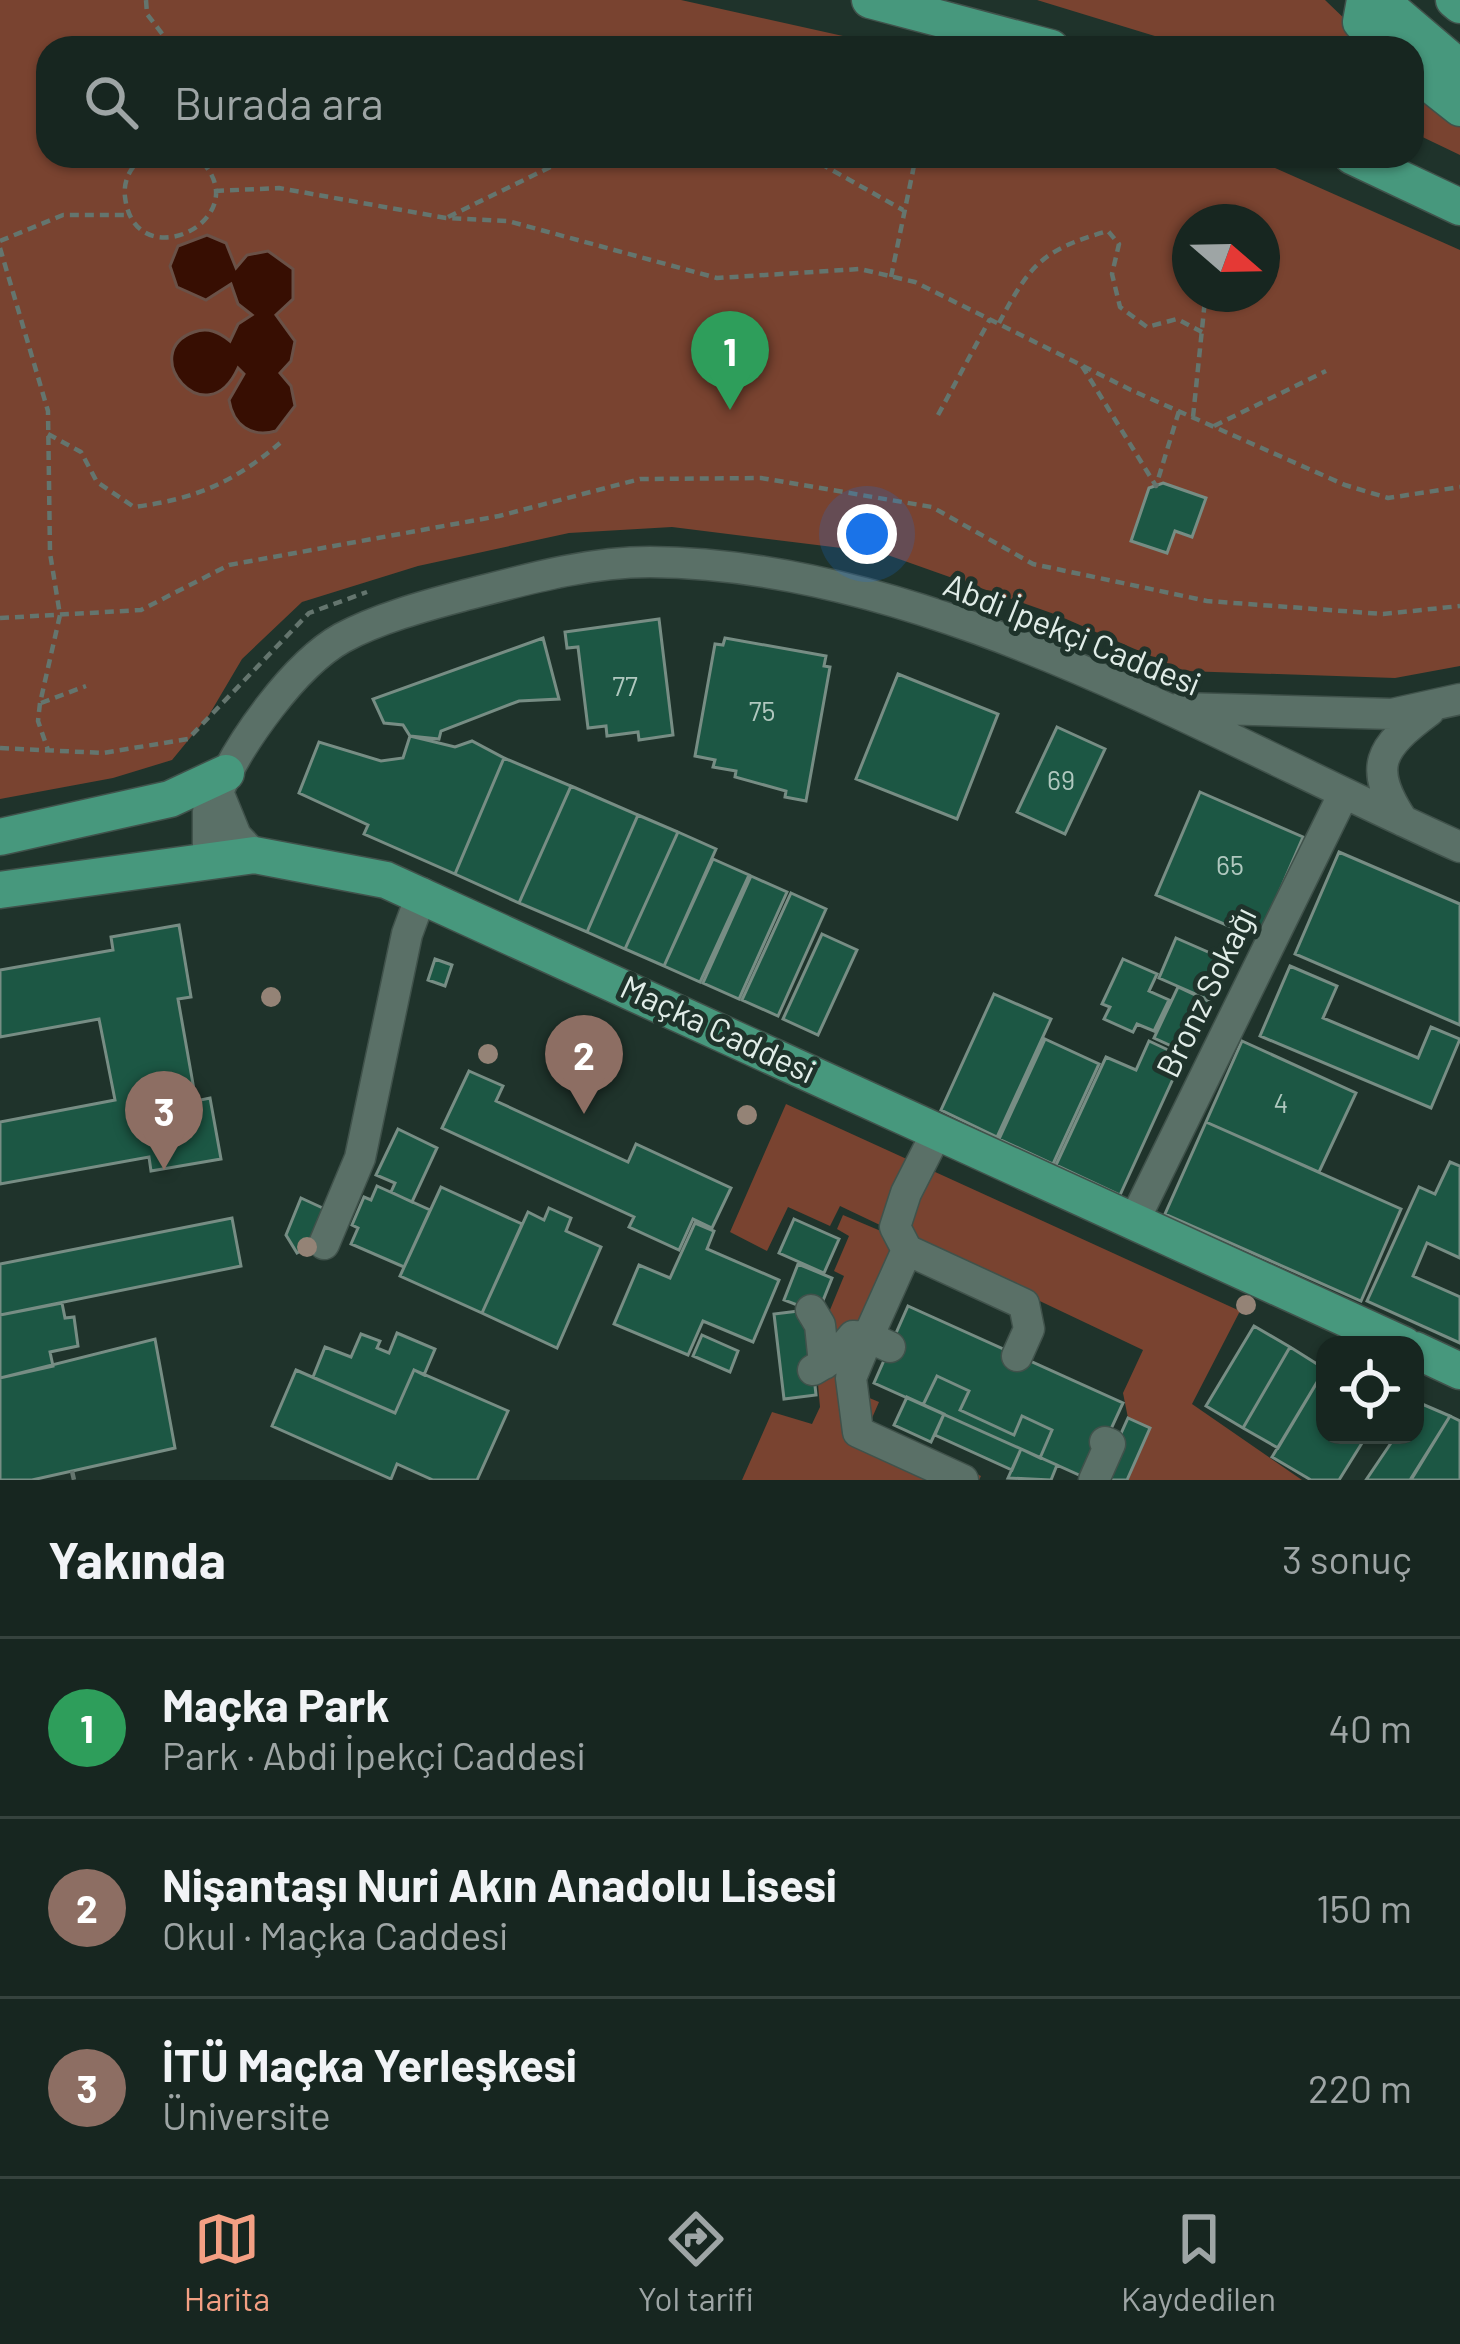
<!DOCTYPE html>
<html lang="tr">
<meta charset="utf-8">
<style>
:root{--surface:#172620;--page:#24322d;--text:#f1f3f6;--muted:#9ea5a5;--line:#36433e;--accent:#f39f83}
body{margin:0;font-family:Barlow,sans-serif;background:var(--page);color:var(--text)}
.controls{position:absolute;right:36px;bottom:36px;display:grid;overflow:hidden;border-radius:24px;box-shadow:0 3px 9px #0004}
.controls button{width:108px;height:108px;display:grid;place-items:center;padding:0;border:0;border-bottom:3px solid var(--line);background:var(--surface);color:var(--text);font:60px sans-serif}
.compass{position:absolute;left:1172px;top:204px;width:108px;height:108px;border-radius:50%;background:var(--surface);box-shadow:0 3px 9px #0004;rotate:110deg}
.you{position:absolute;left:867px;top:534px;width:42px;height:42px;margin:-30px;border:9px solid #fff;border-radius:50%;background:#1a73e8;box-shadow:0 0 0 18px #1a73e833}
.badge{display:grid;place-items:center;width:78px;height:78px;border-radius:50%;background:var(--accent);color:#fff;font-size:39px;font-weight:700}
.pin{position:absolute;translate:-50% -99px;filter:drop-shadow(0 3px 6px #0008)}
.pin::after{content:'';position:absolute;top:63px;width:42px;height:36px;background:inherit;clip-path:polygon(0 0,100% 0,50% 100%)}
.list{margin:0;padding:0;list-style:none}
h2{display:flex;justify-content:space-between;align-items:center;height:156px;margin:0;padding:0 48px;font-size:51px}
h2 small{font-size:39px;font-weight:400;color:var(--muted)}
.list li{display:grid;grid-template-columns:78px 1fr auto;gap:36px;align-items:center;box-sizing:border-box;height:180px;padding:0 48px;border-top:3px solid var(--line)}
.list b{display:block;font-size:45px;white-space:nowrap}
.list p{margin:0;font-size:39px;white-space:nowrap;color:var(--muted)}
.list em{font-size:39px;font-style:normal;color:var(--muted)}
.icon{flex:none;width:66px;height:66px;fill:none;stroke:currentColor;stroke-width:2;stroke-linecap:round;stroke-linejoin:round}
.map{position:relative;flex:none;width:1460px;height:1480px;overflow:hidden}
.search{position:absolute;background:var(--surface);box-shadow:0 3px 9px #0004;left:36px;right:36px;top:36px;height:132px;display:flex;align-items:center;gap:30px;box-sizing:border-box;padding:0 42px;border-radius:36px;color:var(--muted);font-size:45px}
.sheet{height:696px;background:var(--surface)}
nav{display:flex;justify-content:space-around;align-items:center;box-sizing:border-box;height:168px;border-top:3px solid var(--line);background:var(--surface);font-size:33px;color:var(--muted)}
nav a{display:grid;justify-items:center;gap:6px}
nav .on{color:var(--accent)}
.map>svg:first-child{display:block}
</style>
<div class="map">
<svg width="1460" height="1480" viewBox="0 0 1460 1480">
<rect width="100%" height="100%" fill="#1f332b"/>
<!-- green -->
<path fill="#794330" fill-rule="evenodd" d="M0,0H681L897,48H48V156H1248L1460,250V666L1395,678L1185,671L1057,615L882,553L672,527L569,533L418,566L302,602L242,659L209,715L172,760L113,778L0,799ZM1190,222H1262V294H1190Z
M1037,0H1325L1375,48H1194Z
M1412,83L1460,127V155L1412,132Z
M786,1104L1240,1311L1192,1404L1302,1480H1127L1150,1428L1128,1418L1123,1393L1143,1350L840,1206L830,1226L788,1207L767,1251L730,1232Z
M843,1215L895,1237L843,1387L879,1402L869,1425L981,1476L979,1480H742L772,1412L812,1424L820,1407L812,1316L825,1322L844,1276L834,1271L849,1236L837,1229Z"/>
<!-- water -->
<path fill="#370e02" stroke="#6a5147" stroke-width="3" d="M207,235L226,243L236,268L247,255L268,251L293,269V299L276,315L295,341L291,361L280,373L291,386L295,406L276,431C251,438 233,425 229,400L244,374L238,368C206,438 136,352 194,332C208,327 219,332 230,341L238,324L252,315L238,304L231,284L206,300L177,287L170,266L178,246Z"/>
<!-- building -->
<path fill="#1c5744" stroke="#778d84" stroke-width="3" d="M1163,483L1206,498L1192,537L1175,531L1167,553L1131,541L1149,488Z
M659,619L673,735L639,740L638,732L607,736L606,726L588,728L578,647L567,648L565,632Z
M543,638L559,699L519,701L441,731L439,739L410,736L403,725L384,723L373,699Z
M725,638L826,656L824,666L830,667L806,801L785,797L786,791L735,777L736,771L713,767L715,760L695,756L715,644L723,645Z
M898,674L998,714L957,819L856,779Z
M1057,727L1105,749L1065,834L1017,812Z
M410,736L455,747L472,741L504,758L455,874L364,834L368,825L299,793L319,742L381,761L403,758Z
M504,758L571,786L519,903L455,874Z
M571,786L638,815L587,932L519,903Z
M1200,792L1303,837L1259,939L1156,895Z
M638,815L678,832L625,949L587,932Z
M678,832L716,849L664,966L625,949Z
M1339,852L1460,904V1025L1295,954Z
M713,859L749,875L700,982L664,966Z
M751,876L787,892L739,999L703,983Z
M791,893L826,909L778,1016L742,1000Z
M179,925L191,997L178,999L196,1101L210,1098L221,1159L151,1171L149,1157L0,1184V1122L115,1100L99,1019L0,1037V970L113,950L111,937Z
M822,934L857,950L818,1035L783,1019Z
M1176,938L1224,959L1207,999L1159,978Z
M435,959L452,965L445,986L428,980Z
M1123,959L1157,974L1149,991L1169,1000L1154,1031L1137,1024L1133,1032L1104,1019L1110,1007L1102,1004Z
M1290,966L1337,986L1323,1018L1418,1058L1431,1027L1460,1039L1431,1108L1260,1036Z
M1178,987L1210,1002L1187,1053L1154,1038Z
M994,994L1051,1019L997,1137L941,1110Z
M1045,1039L1099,1064L1053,1164L999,1139Z
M1149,1041L1183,1057L1120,1195L1056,1165L1106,1057L1136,1070Z
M1242,1041L1356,1093L1319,1172L1206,1122Z
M469,1071L503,1086L496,1101L628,1162L636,1144L731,1188L712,1228L693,1219L679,1250L629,1227L634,1217L442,1128Z
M1206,1122L1401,1209L1361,1301L1165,1214Z
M398,1129L437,1148L412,1202L391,1192L395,1183L376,1175Z
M1450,1162L1460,1166V1258L1427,1243L1413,1276L1460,1297V1343L1367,1301L1419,1187L1435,1194Z
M377,1186L430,1210L404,1267L351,1244L358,1228L352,1225L364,1197L371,1200Z
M441,1187L522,1224L482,1313L400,1276Z
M301,1198L327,1210L315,1243L297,1253L286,1235Z
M549,1208L571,1218L566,1231L601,1247L557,1348L482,1313L528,1212L544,1220Z
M232,1218L241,1266L0,1315V1264Z
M794,1219L839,1239L824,1273L779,1253Z
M695,1223L714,1231L707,1249L779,1280L753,1342L703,1321L688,1355L614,1324L639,1265L670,1278Z
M798,1264L832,1278L818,1313L784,1300Z
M62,1303L65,1318L74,1317L78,1346L50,1352L53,1366L0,1378V1315Z
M908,1306L1123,1403L1088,1479L874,1383Z
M807,1310L816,1395L784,1399L774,1314Z
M1254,1326L1290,1347L1243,1428L1206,1406Z
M397,1333L435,1349L424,1375L414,1370L395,1413L313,1377L325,1347L351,1357L361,1334L380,1341L377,1348L389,1353Z
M702,1335L738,1351L730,1372L693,1356Z
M155,1339L175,1448L32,1480H0V1378Z
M1290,1347L1325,1369L1278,1448L1243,1428Z
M1325,1369V1435H1367L1339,1480H1311L1272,1457Z
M296,1370L395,1413L414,1370L508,1411L477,1480H433L397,1464L391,1479L272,1426Z
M937,1376L969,1391L960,1410L1014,1435L1022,1416L1052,1430L1040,1458L1021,1449L1012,1470L935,1435L944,1414L923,1405Z
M907,1397L944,1414L931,1442L894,1425Z
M1415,1401L1450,1416L1410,1480H1366L1391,1443L1372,1435H1415Z
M1450,1416L1460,1421V1480H1411Z
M1128,1418L1150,1428L1127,1480H1100Z
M1021,1449L1057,1465L1051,1480L1008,1478Z"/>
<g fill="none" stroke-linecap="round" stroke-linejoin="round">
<defs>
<path id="minor" d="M1180,708L1392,714L1460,699
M1403,821C1367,767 1379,748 1429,711
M254,855L236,836L218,792C239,743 294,665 342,638C377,619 424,606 462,596C524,580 586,562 650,562C930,564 1210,736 1460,847
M208,858V811L218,792
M938,1130L906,1193L895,1227L907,1250L1024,1304L1029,1329L1017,1356
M1134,1221L1343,795
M324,1244L360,1158L407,934L422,893
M811,1310L820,1325L824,1364
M890,1347L868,1337L907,1250
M813,1370L835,1357L853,1336L868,1337L851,1378L858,1432L963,1480
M1094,1480L1110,1444L1105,1442"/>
<path id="major" d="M870,0L1051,48
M1365,0L1361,22L1385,48
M1380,0L1460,68
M1454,0L1460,5
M1412,70L1460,108
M1352,156L1460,207
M0,837L170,799L226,773
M0,890L254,855L386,880L1404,1345
M1415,1350L1460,1371"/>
</defs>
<!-- minor casing -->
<use href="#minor" stroke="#40524b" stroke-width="33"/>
<!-- major casing -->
<use href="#major" stroke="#40524b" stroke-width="39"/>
<!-- path -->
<path stroke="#64756e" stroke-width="4.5" stroke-dasharray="9 6" stroke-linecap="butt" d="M146,0L147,14L173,48
M144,156C131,166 123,180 125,197C135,282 265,216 196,156
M807,156L903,210
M215,191L279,188L446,218L508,221L717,278L860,269L915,282L1131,390L1345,485L1388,498L1460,487
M448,217L573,156
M0,241L63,215H130
M0,248L48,411L50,553L60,615L40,703L38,721L48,750
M891,277L916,156
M999,323C1030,265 1041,250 1108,231L1119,244L1112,274L1120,307L1147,327L1177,319L1202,332
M1082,366L1156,486L1179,411
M938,415L990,319
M1193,417L1205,300
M1214,426L1326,371
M48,434L81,452L97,482L134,507C195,499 233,483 280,443
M0,618L141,610L229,565L499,516L640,479L761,478L932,507L1033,564L1207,601L1383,614L1460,606
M41,703L86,686
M0,748L103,753L188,739L309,613L367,592
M72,1471L74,1480"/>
<!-- minor -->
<use href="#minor" stroke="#5a7067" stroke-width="30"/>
<!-- major -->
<use href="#major" stroke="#47987d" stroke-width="36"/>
</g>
<!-- trees -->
<g fill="#948376">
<circle cx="271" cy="997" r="10"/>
<circle cx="488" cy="1054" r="10"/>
<circle cx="747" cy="1115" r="10"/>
<circle cx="307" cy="1247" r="10"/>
<circle cx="1246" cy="1305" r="10"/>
</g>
<g text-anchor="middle" stroke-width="10" stroke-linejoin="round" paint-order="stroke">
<!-- number labels -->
<g font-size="27" fill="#b0c8bf">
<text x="625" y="696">77</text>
<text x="762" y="721">75</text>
<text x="1061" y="790">69</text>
<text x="1230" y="875">65</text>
<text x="1281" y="1113">4</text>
</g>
<!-- street labels -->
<g font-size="33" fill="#e1ede8" stroke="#1f332b">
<text transform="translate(1072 634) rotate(22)" y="12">Abdi İpekçi Caddesi</text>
<text transform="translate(1206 992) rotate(-64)" y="12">Bronz Sokağı</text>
<text transform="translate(718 1029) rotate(25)" y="12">Maçka Caddesi</text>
</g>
</g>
</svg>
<div class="controls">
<button><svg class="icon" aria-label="locate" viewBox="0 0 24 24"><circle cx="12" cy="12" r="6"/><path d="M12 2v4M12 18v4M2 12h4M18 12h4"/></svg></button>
</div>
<svg class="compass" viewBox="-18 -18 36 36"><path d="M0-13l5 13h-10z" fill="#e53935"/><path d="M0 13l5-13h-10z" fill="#9ea5a5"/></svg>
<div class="you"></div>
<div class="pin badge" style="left:730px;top:410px;background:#2e9e5b">1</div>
<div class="pin badge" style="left:584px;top:1114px;background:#8d6e63">2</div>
<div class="pin badge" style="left:164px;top:1170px;background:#8d6e63">3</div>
<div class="search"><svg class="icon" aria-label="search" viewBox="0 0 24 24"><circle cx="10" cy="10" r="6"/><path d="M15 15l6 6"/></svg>Burada ara</div>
</div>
<section class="sheet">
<h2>Yakında<small>3 sonuç</small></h2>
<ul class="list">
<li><span class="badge" style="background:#2e9e5b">1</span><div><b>Maçka Park</b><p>Park · Abdi İpekçi Caddesi</p></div><em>40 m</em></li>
<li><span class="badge" style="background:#8d6e63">2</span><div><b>Nişantaşı Nuri Akın Anadolu Lisesi</b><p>Okul · Maçka Caddesi</p></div><em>150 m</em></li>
<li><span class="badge" style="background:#8d6e63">3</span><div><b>İTÜ Maçka Yerleşkesi</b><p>Üniversite</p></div><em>220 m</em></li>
</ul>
</section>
<nav>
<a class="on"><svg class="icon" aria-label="map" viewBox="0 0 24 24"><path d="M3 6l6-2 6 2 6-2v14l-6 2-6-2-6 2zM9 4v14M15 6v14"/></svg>Harita</a>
<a><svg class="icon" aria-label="directions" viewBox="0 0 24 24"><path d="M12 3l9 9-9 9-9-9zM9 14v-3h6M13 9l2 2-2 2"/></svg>Yol tarifi</a>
<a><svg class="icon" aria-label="saved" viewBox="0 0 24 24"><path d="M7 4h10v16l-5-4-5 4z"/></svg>Kaydedilen</a>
</nav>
